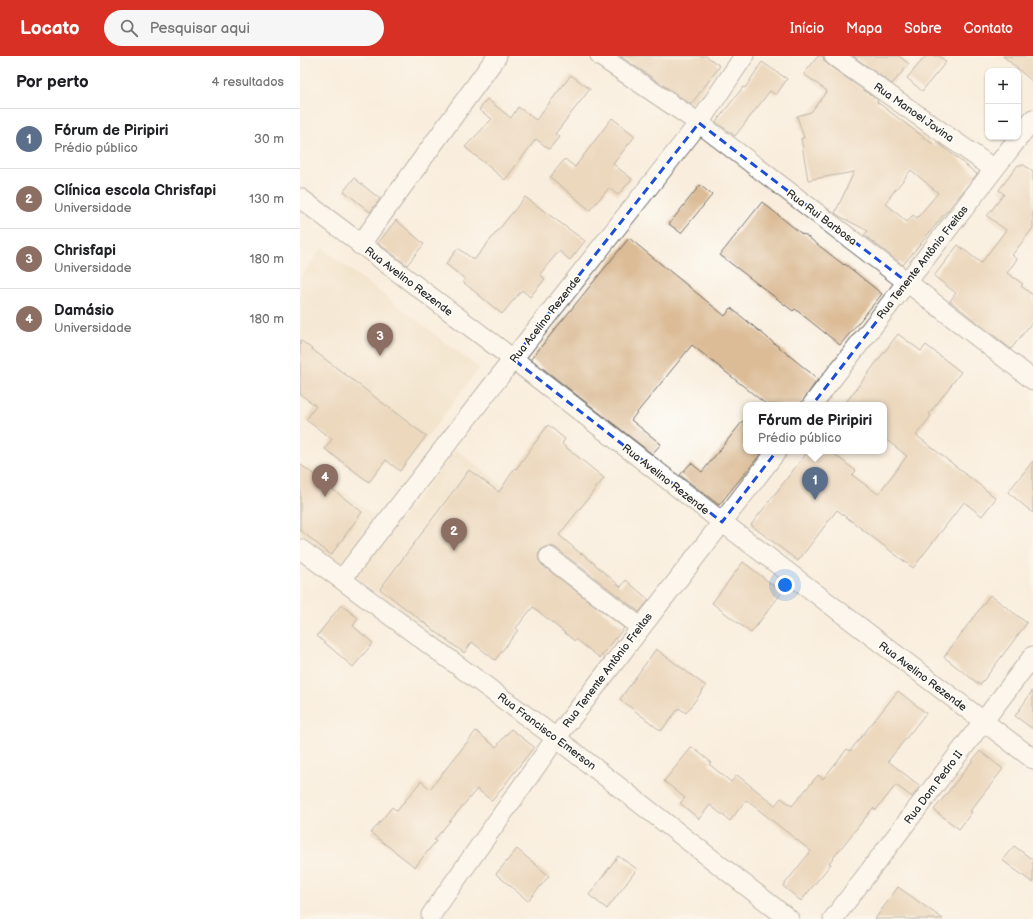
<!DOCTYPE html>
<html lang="pt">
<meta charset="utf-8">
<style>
:root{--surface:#fff;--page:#f6f6f6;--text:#202124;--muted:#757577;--line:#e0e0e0;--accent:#d93025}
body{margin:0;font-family:"Balsamiq Sans",sans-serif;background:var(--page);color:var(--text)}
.controls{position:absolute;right:12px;top:12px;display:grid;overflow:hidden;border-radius:8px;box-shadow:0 1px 3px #0004}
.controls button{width:36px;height:36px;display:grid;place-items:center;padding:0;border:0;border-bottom:1px solid var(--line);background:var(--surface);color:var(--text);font:20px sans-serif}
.you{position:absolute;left:485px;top:529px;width:14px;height:14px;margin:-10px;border:3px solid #fff;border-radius:50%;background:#1a73e8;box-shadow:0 0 0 6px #1a73e833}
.badge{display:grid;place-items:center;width:26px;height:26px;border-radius:50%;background:var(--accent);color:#fff;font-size:13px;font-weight:700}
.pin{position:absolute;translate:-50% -33px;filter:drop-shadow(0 1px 2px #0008)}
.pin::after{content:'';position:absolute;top:21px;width:14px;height:12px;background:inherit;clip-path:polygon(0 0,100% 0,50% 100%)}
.popup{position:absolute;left:443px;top:346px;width:144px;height:52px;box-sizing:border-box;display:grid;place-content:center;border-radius:8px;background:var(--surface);filter:drop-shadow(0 1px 3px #0005);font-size:13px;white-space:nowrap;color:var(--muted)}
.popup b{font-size:15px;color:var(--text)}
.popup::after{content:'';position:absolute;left:50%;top:100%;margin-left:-8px;border:8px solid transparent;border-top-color:var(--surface)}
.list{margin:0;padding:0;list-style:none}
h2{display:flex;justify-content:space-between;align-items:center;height:52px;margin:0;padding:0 16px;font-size:17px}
h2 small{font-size:13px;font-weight:400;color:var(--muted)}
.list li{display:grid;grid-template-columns:26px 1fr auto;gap:12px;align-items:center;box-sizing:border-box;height:60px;padding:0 16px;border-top:1px solid var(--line)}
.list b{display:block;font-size:15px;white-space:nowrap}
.list p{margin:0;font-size:13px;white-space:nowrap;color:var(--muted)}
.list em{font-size:13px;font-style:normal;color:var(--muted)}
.icon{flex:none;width:22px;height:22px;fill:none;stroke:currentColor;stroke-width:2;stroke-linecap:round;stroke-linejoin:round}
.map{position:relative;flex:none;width:733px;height:863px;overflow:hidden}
header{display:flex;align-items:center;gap:24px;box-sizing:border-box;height:56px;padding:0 20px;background:var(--accent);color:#fff}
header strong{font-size:19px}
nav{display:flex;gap:22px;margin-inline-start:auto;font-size:14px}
.search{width:280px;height:36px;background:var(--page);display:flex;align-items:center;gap:10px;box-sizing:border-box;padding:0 14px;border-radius:22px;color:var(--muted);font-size:15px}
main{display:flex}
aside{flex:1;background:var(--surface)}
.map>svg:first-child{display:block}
</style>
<header>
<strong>Locato</strong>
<div class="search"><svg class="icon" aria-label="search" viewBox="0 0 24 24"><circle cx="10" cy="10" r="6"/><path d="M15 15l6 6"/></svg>Pesquisar aqui</div>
<nav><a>Início</a><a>Mapa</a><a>Sobre</a><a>Contato</a></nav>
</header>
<main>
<aside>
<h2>Por perto<small>4 resultados</small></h2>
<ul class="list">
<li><span class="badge" style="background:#5c6f8a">1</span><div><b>Fórum de Piripiri</b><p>Prédio público</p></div><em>30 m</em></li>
<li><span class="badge" style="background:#8d6e63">2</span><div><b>Clínica escola Chrisfapi</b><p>Universidade</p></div><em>130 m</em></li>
<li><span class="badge" style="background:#8d6e63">3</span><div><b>Chrisfapi</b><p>Universidade</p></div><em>180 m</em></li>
<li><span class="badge" style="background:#8d6e63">4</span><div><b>Damásio</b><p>Universidade</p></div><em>180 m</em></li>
</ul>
</aside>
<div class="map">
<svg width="733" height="863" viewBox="0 0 733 863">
<rect width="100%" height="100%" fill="#fdfcf7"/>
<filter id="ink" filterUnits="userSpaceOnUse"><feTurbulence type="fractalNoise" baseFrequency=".025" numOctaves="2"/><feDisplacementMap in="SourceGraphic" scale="8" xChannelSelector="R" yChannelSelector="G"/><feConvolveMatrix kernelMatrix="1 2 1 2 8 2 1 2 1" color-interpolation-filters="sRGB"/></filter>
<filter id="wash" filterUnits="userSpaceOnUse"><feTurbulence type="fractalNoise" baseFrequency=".012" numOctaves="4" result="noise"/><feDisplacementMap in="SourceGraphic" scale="16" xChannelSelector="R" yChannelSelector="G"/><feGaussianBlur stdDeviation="0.9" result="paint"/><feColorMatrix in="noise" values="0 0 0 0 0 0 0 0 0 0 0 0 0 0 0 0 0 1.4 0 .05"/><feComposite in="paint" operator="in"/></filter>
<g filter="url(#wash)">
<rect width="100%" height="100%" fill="#f9eede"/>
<!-- built -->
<path fill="#ebd8ba" d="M22,192L179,312L100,418L0,341V222Z
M156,393L253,469L155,596L55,521Z
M9,409L76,461L38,511L0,482V421Z"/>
<g id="blocks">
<!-- building -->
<path fill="#dbbc96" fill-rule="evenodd" d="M320,0H406L420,10L391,48Z
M518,0H523L524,5L528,9L578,44L577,46L634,89L637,86L677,118L603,209L564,179L568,175L541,161L535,157L554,116L508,124L501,82H504L497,60L511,56L527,35L504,18ZM611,114L638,137L617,162L613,159L607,166L585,147Z
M553,0H599L609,8L592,28Z
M626,0H639L646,6L622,35L607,22Z
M703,0H733V26Z
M462,6L487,23L476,39L470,35L435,80L416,66L443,31L445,32Z
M271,19L290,33L255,78L259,81L249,93L236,83L205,124L165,91L192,63L179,54L187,43L211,62L218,51L236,64Z
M312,62L335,80L313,108L332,123L318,139L309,132L290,154L250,121L265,103L275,111Z
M718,109H724L733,116V172L712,199L717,203L707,217L723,228L721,230L733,239V265L711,293L650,245L656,237L634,220L658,189L681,207L706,174L687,160L704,138L699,134Z
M54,122L80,143L70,156L44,135Z
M400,129L412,139L381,177L369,168Z
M225,141L285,185L270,204L259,195L240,218L245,223L230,241L222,234L202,258L163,226L165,223L146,208L158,192L174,204Z
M462,146L503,179L504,178L544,209L545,208L582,238L540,289L495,253L493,255L420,199Z
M96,164L124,188L107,209L78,187Z
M329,182L425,260L431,252L518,323L500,349H467L392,289L331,364L361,388L352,398L231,303Z
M598,278L621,295L626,289L661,316L629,358L631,360L616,379L696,442L682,460L664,446L613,512L537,454L498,505L451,469L508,395H530L556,415L552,419L578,438L607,400L584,382V349H544Z
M0,284L126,380L100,415L86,404L69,426L25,393L32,383L6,364L16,350L0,338Z
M446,361V395H463L419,449L380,419L391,407L402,416Z
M248,369L265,383L262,388L304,422L259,479L281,498L282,497L321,531L326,524L349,544L339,556L256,492L251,490L245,491L241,494L238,499L239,505L242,509L324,572L300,602L276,583L275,585L233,551L216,572L218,574L195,604L172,586L164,597L80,533L169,414L199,436L215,412L216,413Z
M733,405V457L708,436Z
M0,408L62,456L31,499L0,474Z
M443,506L482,536L451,577L412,547Z
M690,539L727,567L680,629L644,601Z
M41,549L58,562L53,570L73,587L53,611L17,580Z
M356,593L406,630L386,657L379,652L361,675L320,643Z
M733,634V673L715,660Z
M598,635L626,657L588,705L620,730L612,741L596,729L576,754L573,752L529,807L531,808L501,845L483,830L511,795L446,744L430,765L410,749L399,763L380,747L385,742L364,725L392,691L411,706L409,708L431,726L437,719L475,749L481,742L492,750L518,719L523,723L547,693L550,695Z
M211,673L234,691L192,745L177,733L134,784L136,785L115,811L71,777L92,751L97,755L121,725L130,733L176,675L196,691Z
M680,695L703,713L670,755L672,756L659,773L634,754Z
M714,790L733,804V827L702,804Z
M217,793L249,820L228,845L196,818Z
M318,800L337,813L307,853L289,839Z
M598,831L643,863H575Z"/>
</g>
</g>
<g filter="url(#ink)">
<use href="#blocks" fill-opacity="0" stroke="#736f6a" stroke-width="1"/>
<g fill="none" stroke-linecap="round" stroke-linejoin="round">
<defs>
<path id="street" d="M300,0L399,67L607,226L733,324
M534,0L694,113
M0,142L213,303L422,466L733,703
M60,189L197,0
M512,349L733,63
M0,493L256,682L489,863
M249,501L340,571
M42,523L213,303L399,67L444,0
M131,859L256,682L477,395
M533,863L733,600"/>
</defs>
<!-- street casing -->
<use href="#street" stroke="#736f6a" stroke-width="21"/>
<!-- street -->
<use href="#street" stroke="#fff" stroke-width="19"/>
</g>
</g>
<!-- marked area -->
<path d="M0 0H733V863H0ZM399,67L607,226L422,466L213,303Z" fill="#f9eede" fill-opacity=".55" fill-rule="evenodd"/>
<path fill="none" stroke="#1d4ed8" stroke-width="3" stroke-dasharray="8 5" stroke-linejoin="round" d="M399,67L607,226L422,466L213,303Z"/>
<g text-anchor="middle" stroke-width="3.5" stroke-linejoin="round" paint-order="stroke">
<!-- street labels -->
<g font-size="11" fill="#2b2b2b" stroke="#fdfcf7">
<text transform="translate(614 56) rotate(35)" y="4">Rua Manoel Jovina</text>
<text transform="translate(522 161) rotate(37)" y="4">Rua Rui Barbosa</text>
<text transform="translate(622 206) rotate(-52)" y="4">Rua Tenente Antônio Freitas</text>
<text transform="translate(109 225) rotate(37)" y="4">Rua Avelino Rezende</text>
<text transform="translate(245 263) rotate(-52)" y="4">Rua Acelino Rezende</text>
<text transform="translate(366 423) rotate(38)" y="4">Rua Avelino Rezende</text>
<text transform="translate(307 614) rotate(-53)" y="4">Rua Tenente Antônio Freitas</text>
<text transform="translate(623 620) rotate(37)" y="4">Rua Avelino Rezende</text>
<text transform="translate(247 675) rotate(37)" y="4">Rua Francisco Emerson</text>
<text transform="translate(633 731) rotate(-53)" y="4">Rua Dom Pedro II</text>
</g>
</g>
</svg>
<div class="controls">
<button>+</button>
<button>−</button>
</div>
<div class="you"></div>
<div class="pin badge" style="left:515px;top:444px;background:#5c6f8a">1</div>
<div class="popup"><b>Fórum de Piripiri</b>Prédio público</div>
<div class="pin badge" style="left:154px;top:495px;background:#8d6e63">2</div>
<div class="pin badge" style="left:80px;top:300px;background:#8d6e63">3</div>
<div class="pin badge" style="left:25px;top:441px;background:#8d6e63">4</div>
</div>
</main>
